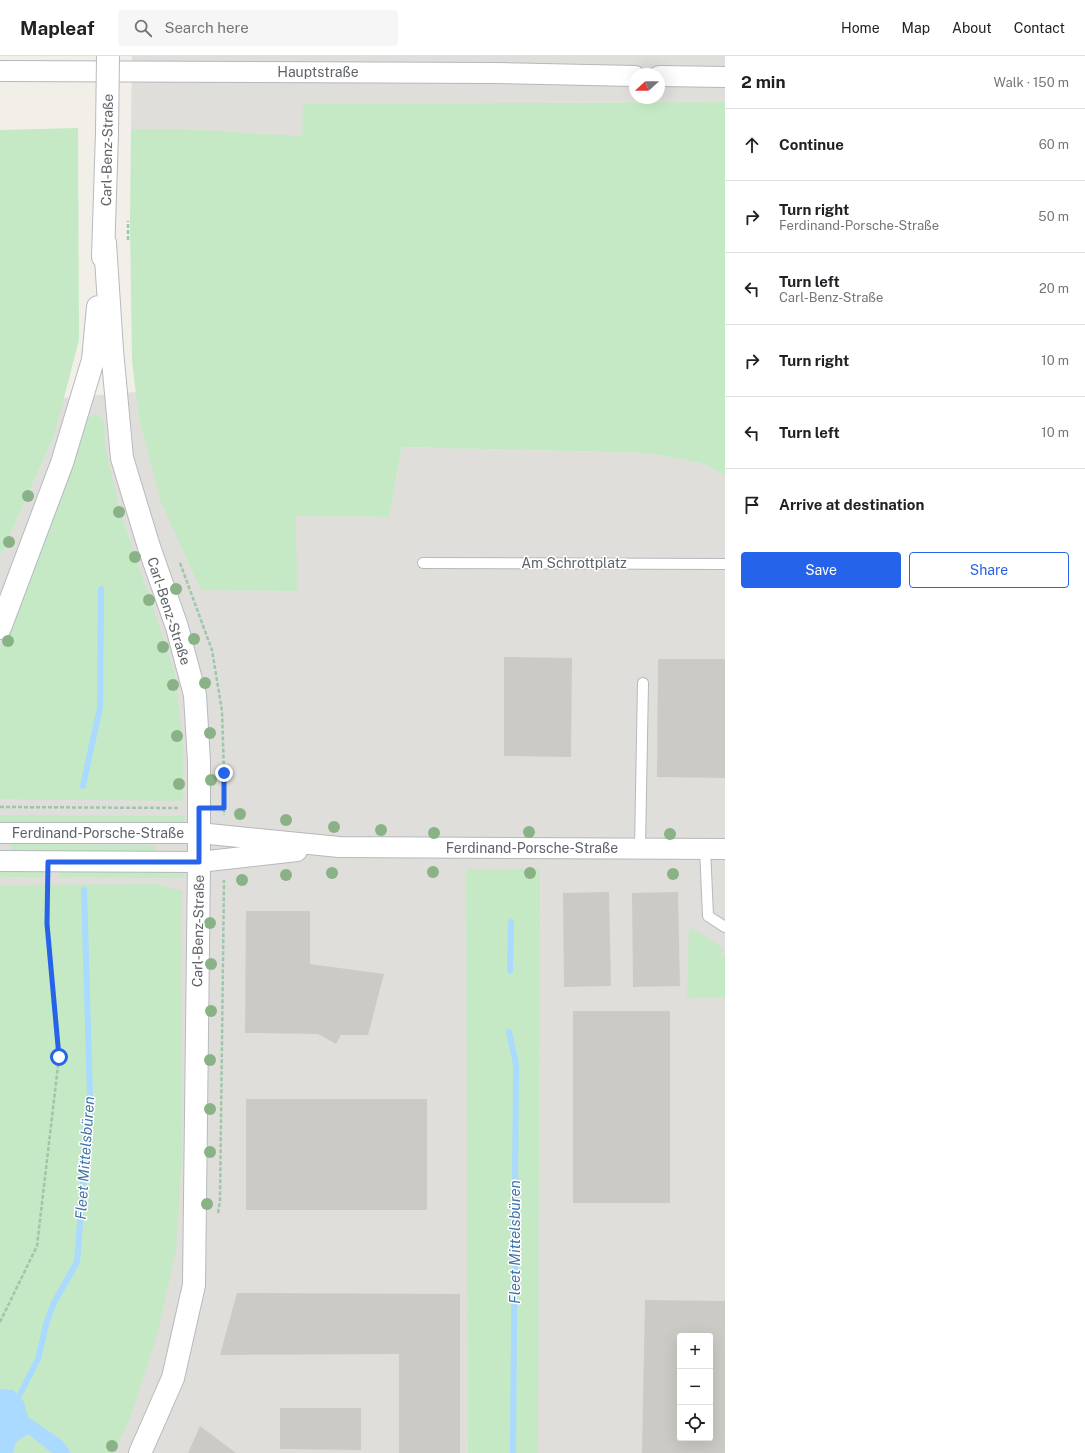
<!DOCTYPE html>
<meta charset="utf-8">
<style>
:root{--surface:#fff;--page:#f6f6f6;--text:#202124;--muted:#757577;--line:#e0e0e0;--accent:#2563eb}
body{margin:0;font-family:"Public Sans",sans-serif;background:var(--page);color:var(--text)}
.controls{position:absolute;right:12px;bottom:12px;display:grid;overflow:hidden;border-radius:4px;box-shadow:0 4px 16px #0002}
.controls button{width:36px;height:36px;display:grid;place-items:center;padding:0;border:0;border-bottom:1px solid var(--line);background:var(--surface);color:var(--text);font:20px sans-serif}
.compass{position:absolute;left:629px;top:12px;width:36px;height:36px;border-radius:50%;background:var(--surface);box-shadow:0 4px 16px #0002;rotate:249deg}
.stop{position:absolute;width:12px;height:12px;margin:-9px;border:3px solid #2563eb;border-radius:50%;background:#fff}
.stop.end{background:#2563eb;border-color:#fff;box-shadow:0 1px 4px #0008}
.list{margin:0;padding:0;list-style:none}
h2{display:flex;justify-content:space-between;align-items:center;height:52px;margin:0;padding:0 16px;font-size:17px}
h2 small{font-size:13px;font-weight:400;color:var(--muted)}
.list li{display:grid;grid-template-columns:26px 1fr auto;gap:12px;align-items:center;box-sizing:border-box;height:72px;padding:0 16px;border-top:1px solid var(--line)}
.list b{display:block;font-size:15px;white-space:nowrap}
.list p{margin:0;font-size:13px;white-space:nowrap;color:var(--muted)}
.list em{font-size:13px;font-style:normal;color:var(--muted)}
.actions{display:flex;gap:8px;padding:12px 16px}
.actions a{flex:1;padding:9px 0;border:1px solid var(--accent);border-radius:4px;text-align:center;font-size:14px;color:var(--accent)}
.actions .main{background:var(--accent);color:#fff}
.icon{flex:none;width:22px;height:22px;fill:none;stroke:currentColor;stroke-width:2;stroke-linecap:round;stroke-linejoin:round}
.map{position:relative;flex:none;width:725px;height:1397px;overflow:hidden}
header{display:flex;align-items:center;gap:24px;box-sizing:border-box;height:56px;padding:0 20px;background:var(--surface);border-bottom:1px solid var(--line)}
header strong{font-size:19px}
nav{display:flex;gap:22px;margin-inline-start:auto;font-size:14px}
.search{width:280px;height:36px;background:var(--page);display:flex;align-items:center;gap:10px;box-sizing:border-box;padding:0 14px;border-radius:4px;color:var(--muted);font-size:15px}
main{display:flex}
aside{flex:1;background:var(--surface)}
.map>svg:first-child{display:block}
</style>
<header>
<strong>Mapleaf</strong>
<div class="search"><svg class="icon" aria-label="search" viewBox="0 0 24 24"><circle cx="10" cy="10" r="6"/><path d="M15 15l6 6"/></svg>Search here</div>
<nav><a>Home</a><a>Map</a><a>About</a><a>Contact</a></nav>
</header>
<main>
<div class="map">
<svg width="725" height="1397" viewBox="0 0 725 1397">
<rect width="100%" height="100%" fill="#f1efe8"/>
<!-- industrial -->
<path fill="#e0deda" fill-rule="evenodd" d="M132,0H725V46L304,48L302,80L189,73H131ZM635,18H659V42H635Z
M136,336L139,363L150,404L296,460L389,461L402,391L646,397L701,407L725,419V1397H0V501L54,380L63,342ZM680,1280H710V1382H680Z"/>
<!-- green -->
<path fill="#c5e8c5" d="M725,46V419L701,407L646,397L402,391L389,461L296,460L297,535L201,534L161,446L139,363L132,305L130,165L131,73H189L302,80L303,48Z
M78,72L79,284L54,380L0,501V74Z
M95,358L104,364L105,389L120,456L175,617L183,690V745L0,743V592L87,362Z
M0,759L185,760V763L183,766L179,768L0,766Z
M11,788L149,789L155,790V797L17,795L11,794Z
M466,813H540L538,1397H468Z
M0,814H41L44,821H0Z
M61,814L181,815L184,818L185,822L58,821Z
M156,828L182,835V1104L176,1194L158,1276L132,1357L114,1397H71L63,1385L27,1361L24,1346L13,1334L0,1333V829Z
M689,870L724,893L721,898L725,901V941L687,942Z
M28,1378L52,1397H13L16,1386Z"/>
<!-- water -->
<path fill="#aadaff" d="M0,1333L13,1334L24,1346L28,1361L63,1385L71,1397H52L28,1378L16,1386L13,1397H0Z"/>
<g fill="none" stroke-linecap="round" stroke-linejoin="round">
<!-- stream -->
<path stroke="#aadaff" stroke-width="6" d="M83,730L100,651L101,533
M510,915L511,866
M509,976L516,1008L513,1397
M16,1346L38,1303L47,1265L54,1247L77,1206L90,1041L84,834"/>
</g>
<!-- building -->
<path fill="#cccac5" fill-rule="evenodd" d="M504,601L572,602L571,701L504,700Z
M658,603H725V722L657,721Z
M609,836L611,930L564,931L563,837Z
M678,836L680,930L633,931L632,837Z
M246,855H310V908L384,918L368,979H341L336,988L318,978L245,977Z
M573,955H670V1147H573Z
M246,1043H427V1154H246Z
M237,1237L460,1238V1397H399V1298L220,1299Z
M645,1244L725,1245V1397H642ZM680,1280H710V1382H680Z
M280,1352H361V1394L280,1393Z
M200,1370L236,1397H188Z"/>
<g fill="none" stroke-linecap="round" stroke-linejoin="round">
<defs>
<path id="lane" d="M423,507L725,508
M640,792L643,627
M705,792L708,860L725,871"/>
<path id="street" d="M0,15L495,17L635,20
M659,20L725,21
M0,777H199L339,791L725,793
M0,805L199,806L297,795"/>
<path id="secondary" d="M105,187L112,294L122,402L149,491L177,571L195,639L199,706V806L194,1229L173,1322L140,1397
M103,201L107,76
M0,572L62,407L93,304L98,251"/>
</defs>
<!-- lane casing -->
<use href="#lane" stroke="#b5b8bc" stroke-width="12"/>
<!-- street casing -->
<use href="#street" stroke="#b5b8bc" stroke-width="22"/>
<!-- secondary casing -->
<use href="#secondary" stroke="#b6babf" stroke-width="24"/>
<!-- path -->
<path stroke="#9cc7a9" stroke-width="2.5" stroke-dasharray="4 2" stroke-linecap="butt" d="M128,184V165
M180,507L212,594L222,655L224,717V759
M0,751L178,752
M218,1157L220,1145L224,824
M0,1266L37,1190L59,1001L47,868L48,825"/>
<!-- lane -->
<use href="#lane" stroke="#fff" stroke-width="10"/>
<!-- street -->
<use href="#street" stroke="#fff" stroke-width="20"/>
<!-- secondary -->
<use href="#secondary" stroke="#fff" stroke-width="22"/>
<defs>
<path id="secondary-bridge" d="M107,76L108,0"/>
</defs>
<!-- secondary-bridge casing -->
<use href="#secondary-bridge" stroke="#b6babf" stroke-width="24" stroke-linecap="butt"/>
<!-- secondary-bridge -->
<use href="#secondary-bridge" stroke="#fff" stroke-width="22"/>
</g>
<!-- trees -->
<g fill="#89b387">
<circle cx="28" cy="440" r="6"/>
<circle cx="119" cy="456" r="6"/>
<circle cx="9" cy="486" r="6"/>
<circle cx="135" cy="501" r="6"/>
<circle cx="176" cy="533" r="6"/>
<circle cx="149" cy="544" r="6"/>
<circle cx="194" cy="583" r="6"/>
<circle cx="8" cy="585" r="6"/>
<circle cx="163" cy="591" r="6"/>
<circle cx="205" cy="627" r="6"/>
<circle cx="173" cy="629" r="6"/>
<circle cx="210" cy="677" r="6"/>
<circle cx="177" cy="680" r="6"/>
<circle cx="211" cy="724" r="6"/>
<circle cx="179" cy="728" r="6"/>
<circle cx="240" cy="758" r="6"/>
<circle cx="286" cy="764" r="6"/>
<circle cx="334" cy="771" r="6"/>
<circle cx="381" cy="774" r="6"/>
<circle cx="529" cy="776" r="6"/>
<circle cx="434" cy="777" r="6"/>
<circle cx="670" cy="778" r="6"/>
<circle cx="433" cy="816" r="6"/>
<circle cx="332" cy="817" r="6"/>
<circle cx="530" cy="817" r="6"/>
<circle cx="673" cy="818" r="6"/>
<circle cx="286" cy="819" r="6"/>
<circle cx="242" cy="824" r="6"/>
<circle cx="210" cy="867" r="6"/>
<circle cx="211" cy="908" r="6"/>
<circle cx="211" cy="955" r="6"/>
<circle cx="210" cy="1004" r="6"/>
<circle cx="210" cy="1053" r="6"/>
<circle cx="210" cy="1096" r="6"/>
<circle cx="207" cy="1148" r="6"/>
<circle cx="112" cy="1390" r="6"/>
</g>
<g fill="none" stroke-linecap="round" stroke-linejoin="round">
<!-- route -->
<path stroke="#2563eb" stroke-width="5" d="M59,1001L47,868L48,806H199V752H224V717"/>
</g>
<g text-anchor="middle" stroke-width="3" stroke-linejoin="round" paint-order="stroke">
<!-- street labels -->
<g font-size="14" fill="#5f6368" stroke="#fff">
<text x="318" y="21">Hauptstraße</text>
<text transform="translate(107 94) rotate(-89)" y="5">Carl-Benz-Straße</text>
<text x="574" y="512">Am Schrottplatz</text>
<text transform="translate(169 555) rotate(72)" y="5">Carl-Benz-Straße</text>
<text x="98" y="782">Ferdinand-Porsche-Straße</text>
<text x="532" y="797">Ferdinand-Porsche-Straße</text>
<text transform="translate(198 875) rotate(-89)" y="5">Carl-Benz-Straße</text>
</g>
<!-- water labels -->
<g font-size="15" font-style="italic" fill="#4174aa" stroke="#fff">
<text transform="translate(85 1102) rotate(-86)" y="5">Fleet Mittelsbüren</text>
<text transform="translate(515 1186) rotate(-90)" y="5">Fleet Mittelsbüren</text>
</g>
</g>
</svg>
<div class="controls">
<button>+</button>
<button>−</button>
<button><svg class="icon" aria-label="locate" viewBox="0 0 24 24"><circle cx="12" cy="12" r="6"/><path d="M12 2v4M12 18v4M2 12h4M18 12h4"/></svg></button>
</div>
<svg class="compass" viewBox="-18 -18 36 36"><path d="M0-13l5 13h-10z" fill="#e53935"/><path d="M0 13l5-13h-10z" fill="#757577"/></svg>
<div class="stop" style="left:59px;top:1001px"></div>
<div class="stop end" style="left:224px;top:717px"></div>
</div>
<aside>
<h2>2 min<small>Walk · 150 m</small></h2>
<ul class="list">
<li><svg class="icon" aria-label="ahead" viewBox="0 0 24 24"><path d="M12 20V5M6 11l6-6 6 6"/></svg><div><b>Continue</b></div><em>60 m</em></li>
<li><svg class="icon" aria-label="right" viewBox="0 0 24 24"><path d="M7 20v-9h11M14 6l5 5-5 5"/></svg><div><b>Turn right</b><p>Ferdinand-Porsche-Straße</p></div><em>50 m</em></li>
<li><svg class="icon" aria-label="left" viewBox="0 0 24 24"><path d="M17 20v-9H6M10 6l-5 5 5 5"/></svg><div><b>Turn left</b><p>Carl-Benz-Straße</p></div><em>20 m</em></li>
<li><svg class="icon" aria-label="right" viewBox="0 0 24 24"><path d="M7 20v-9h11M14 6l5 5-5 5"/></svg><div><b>Turn right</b></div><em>10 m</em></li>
<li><svg class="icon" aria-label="left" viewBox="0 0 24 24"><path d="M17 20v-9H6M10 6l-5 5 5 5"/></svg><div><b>Turn left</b></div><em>10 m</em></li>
<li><svg class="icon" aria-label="arrive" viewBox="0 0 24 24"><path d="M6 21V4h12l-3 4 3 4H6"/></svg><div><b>Arrive at destination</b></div></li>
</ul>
<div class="actions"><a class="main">Save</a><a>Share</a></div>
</aside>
</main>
